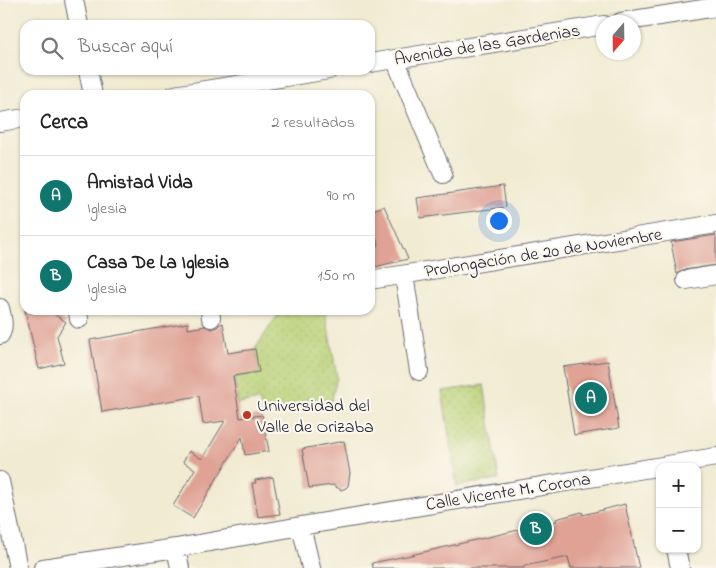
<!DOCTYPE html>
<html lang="es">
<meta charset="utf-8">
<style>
:root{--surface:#fff;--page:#f2f2f2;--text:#222;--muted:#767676;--line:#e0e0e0;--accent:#0f766e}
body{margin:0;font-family:"Indie Flower",sans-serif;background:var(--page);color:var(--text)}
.controls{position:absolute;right:15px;bottom:15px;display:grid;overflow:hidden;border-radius:10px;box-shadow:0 1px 4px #0004}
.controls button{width:45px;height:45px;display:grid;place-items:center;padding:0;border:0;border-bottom:1px solid var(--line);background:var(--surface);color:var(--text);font:25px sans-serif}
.compass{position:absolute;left:596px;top:15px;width:45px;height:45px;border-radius:50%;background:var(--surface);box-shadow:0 1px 4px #0004;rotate:200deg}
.you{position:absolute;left:498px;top:220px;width:18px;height:18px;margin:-12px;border:4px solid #fff;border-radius:50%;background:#1a73e8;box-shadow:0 0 0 8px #1a73e833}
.badge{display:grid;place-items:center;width:32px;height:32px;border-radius:50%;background:var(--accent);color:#fff;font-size:16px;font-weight:700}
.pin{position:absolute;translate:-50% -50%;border:2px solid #fff;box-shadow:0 1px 5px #0006}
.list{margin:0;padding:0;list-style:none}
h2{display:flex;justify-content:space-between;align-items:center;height:65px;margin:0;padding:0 20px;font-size:21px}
h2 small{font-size:16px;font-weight:400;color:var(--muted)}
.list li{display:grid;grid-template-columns:32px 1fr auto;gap:15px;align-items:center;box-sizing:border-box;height:80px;padding:0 20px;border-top:1px solid var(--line)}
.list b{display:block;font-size:19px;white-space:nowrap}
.list p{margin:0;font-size:16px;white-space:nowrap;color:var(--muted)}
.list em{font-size:16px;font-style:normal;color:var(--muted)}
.icon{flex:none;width:28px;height:28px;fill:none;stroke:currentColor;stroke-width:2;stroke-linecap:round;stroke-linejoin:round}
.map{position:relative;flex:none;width:716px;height:568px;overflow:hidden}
.search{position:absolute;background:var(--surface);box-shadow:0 1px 4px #0004;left:20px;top:20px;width:355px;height:55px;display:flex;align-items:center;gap:12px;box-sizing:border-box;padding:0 18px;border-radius:15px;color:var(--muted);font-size:19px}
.panel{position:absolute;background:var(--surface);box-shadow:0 1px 4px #0004;left:20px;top:90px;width:355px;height:225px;border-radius:15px}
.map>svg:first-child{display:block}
</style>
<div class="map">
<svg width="716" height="568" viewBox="0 0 716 568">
<defs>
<pattern id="grass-dots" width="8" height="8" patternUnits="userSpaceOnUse" patternTransform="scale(1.25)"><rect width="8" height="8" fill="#b8d075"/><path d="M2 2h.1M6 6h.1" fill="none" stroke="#9eb266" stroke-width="1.8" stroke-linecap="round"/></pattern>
</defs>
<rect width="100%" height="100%" fill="#fbf7ec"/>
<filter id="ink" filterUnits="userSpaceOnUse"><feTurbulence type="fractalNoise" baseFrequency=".02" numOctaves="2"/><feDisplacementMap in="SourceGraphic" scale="10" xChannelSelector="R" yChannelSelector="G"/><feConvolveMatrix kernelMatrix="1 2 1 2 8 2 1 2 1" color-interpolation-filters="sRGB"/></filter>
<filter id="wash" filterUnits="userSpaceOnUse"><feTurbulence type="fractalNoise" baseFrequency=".0096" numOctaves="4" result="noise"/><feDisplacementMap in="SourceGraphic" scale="20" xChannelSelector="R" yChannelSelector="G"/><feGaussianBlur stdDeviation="1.12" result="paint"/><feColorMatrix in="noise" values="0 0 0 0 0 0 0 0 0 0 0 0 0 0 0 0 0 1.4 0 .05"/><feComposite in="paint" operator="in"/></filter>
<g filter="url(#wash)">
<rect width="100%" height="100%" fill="#f1ebd2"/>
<!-- grass -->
<path fill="url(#grass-dots)" stroke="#6d7958" d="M312,310H325L337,377L331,403L262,412L259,400L238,404L234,377L259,373L255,349L277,316Z
M484,385L499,479L457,486L442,391Z"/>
<g id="blocks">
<!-- building -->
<path fill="#dfa294" d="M503,186L506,207L420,218L417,198Z
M384,206L408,259L370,268V248L379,245L370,225V222L375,221L370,211Z
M716,235V265L684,270L677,274L671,242Z
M25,310H53L54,314L66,322L57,336L64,363L39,369Z
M188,323V329L205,326L212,329L217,327L220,324L223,323L228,353L255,349L259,372L233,376L240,418L262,415L269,451L245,455L242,437L193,518L173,506L195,469L183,462L189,451L202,459L225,421L203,424L199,396L102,412L90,340Z
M608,361L619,428L574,435L563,367Z
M344,441L350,473L348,486L346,488L341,490L333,485L309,488L302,449Z
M273,477L280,514L258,517L252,483H256L255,480Z
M625,504L639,568H571L568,557L524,566V568H373L372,563L411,555L557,521L556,519L582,512L583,515Z"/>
</g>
</g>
<g filter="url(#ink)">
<use href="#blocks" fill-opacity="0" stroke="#6a6870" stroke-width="1"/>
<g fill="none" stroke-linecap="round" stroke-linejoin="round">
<defs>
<path id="minor" d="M74,0L79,25
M621,22L716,7
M395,59L443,174
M370,63L604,25
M88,70L93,95
M174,95L329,70
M0,122L25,118
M404,275L419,371
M370,280L716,224
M686,280L716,275
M0,308C2,317 5,327 0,335
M78,310L79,319
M210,310L211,318
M0,481L18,568
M301,526L311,568
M176,548L180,568
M676,549L680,568
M43,568L176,548L301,526L716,457"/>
</defs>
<!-- minor casing -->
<use href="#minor" stroke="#6a6870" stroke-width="20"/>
<!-- minor -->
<use href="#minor" stroke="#fff" stroke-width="18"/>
</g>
</g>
<!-- markers -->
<circle fill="#c8321e" stroke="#fbf7ec" stroke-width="2" cx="247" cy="415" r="5"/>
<g text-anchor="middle" stroke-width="4.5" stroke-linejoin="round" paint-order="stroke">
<!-- street labels -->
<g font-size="18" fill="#22223b" stroke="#fbf7ec">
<text transform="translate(487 44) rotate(-9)" y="6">Avenida de las Gardenias</text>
<text transform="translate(543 252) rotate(-9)" y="6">Prolongación de 20 de Noviembre</text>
<text transform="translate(508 491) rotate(-9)" y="6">Calle Vicente M. Corona</text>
</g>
<!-- poi labels -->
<g font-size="18" fill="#22223b" stroke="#fbf7ec" text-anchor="start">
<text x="257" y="411">Universidad del<tspan x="257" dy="21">Valle de Orizaba</tspan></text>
</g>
</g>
</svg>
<div class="controls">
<button>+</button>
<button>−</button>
</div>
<svg class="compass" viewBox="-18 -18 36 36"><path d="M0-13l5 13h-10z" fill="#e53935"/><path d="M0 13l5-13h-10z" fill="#767676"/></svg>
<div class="you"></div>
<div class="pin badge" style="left:591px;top:398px">A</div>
<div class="pin badge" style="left:536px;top:529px">B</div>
<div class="search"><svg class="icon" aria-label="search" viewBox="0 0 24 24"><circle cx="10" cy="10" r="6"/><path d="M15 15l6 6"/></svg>Buscar aquí</div>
<section class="panel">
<h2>Cerca<small>2 resultados</small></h2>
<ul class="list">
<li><span class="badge">A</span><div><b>Amistad Vida</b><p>Iglesia</p></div><em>90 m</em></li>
<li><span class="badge">B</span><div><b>Casa De La Iglesia</b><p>Iglesia</p></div><em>150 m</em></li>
</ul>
</section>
</div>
